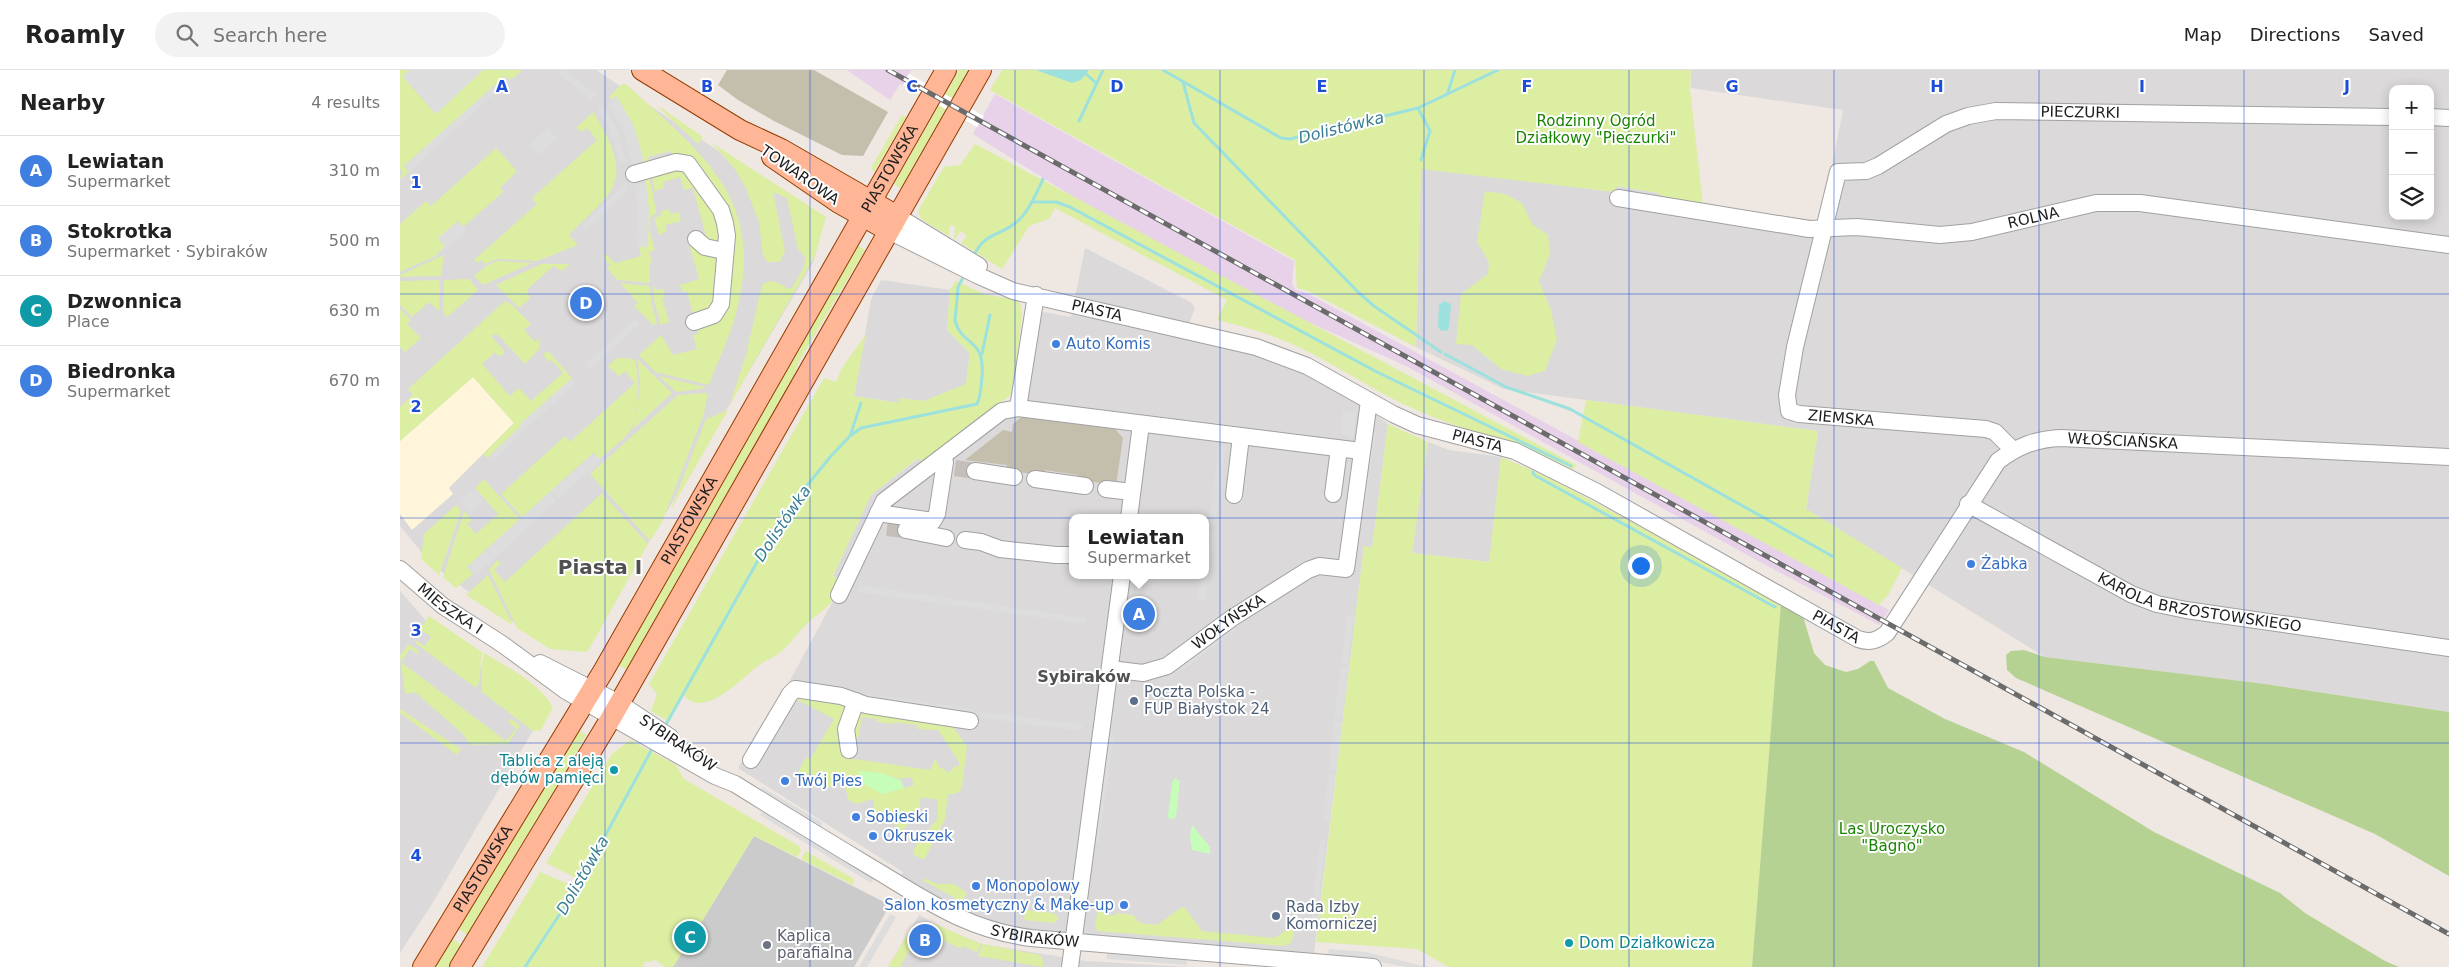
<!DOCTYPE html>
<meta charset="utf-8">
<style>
:root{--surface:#fff;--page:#f2f2f2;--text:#222;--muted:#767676;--line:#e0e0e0;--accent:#d93025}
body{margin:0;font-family:"DejaVu Sans",sans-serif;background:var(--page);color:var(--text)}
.controls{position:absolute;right:15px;top:15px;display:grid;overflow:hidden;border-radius:10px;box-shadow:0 2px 12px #0003}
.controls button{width:45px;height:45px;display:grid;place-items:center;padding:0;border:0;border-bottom:1px solid var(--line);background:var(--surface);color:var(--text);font:25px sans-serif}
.you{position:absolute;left:1240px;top:495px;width:18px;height:18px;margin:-12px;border:4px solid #fff;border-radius:50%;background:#1a73e8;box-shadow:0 0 0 8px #1a73e833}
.badge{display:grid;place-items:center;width:32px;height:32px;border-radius:50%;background:var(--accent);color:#fff;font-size:16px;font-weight:700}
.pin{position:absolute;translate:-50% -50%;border:2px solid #fff;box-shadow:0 1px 5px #0006}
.popup{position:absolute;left:669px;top:444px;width:140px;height:65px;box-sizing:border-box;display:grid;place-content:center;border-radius:10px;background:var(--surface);filter:drop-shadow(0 1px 4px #0005);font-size:16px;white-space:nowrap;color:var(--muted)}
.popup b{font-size:19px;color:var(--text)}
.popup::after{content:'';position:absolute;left:50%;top:100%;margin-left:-10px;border:10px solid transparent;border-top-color:var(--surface)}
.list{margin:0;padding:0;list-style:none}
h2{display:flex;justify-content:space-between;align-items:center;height:65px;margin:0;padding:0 20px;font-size:21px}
h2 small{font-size:16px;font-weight:400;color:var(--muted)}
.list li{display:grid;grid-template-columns:32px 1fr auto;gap:15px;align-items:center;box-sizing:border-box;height:70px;padding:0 20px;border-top:1px solid var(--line)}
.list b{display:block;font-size:19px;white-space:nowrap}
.list p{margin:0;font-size:16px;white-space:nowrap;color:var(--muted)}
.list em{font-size:16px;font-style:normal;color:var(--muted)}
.icon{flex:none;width:28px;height:28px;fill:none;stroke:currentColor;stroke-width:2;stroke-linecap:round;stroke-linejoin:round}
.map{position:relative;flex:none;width:2049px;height:897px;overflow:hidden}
header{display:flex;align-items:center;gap:30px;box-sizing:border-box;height:70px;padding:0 25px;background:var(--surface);border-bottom:1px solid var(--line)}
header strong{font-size:24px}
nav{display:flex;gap:28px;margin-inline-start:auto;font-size:18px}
.search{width:350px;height:45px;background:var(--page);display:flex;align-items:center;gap:12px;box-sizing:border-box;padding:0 18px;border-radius:28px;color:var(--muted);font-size:19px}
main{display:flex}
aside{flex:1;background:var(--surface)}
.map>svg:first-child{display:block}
</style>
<header>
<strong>Roamly</strong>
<div class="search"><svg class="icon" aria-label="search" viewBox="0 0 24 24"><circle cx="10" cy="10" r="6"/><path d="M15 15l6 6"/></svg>Search here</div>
<nav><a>Map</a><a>Directions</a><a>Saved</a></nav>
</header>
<main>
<aside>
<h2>Nearby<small>4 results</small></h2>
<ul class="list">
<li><span class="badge" style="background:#3f7fe0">A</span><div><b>Lewiatan</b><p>Supermarket</p></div><em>310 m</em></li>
<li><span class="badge" style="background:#3f7fe0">B</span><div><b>Stokrotka</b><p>Supermarket · Sybiraków</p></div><em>500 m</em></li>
<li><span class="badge" style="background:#0f9aa8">C</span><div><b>Dzwonnica</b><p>Place</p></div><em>630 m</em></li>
<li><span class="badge" style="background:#3f7fe0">D</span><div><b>Biedronka</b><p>Supermarket</p></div><em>670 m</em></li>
</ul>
</aside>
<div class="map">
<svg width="2049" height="897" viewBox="0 0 2049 897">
<rect width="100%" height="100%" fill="#efe7e1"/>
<!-- residential -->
<path fill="#dbd9da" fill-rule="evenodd" d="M0,0H196L421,149L414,191L186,579L150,577L49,508L28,490L0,456Z
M1291,0H2049V642L1865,614L1645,587L1406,439L1418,361L1104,319L1016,277L1021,98L1215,122L1216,116L1258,123L1303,135L1421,151L1443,40L1291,18ZM1993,19H2030V146H1993Z
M685,178L792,233L795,238L784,267L878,289L949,324L988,354L972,478L964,477L913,891L585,858L497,813L503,802L338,698L393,605L433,531L441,510L433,506L471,425L519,388L523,393L628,325L639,245L643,242L671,247ZM673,448H805V505H673Z
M481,210L550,220L547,260L570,283L566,315L524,331L499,329V333L454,326L471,230Z
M1028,372L1049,380L1101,387L1090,492L1012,483Z
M0,521L43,570L145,640L32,834L0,883Z
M519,845L541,857L582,874L686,891L790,897H488Z"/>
<!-- industrial -->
<path fill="#e7d2e9" d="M447,0H511L503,15L500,14L490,30Z
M595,24L894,191L892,214L896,220L907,223L1489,540L1479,555L1358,491L1004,295L877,238L693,139L573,64Z"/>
<!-- education -->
<path fill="#fff5da" d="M73,307L114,353L49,418L53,424L12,460L0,444V371Z"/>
<!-- religious -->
<path fill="#cbcbcb" d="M354,766L490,835L454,897H273L287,874L281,870L284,865L292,859L296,861Z"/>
<!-- construction -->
<path fill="#c4beac" d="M327,0H414L488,42L463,86L442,85L374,51L338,30L318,15Z
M621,347L715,359L723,368L716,415L678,410V405L645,400L644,405L606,401L607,395L565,390L603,360L612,362L613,354Z"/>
<!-- grass -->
<path fill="#dceea2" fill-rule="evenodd" d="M0,0H10L3,7L34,42L37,43L83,0H123L110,10L105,6L4,96L9,102L1,109L0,106L3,102L0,99Z
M559,0H574L504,120L494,114Z
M602,0H1291L1290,19L1303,135L1265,129L1258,123L1217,116L1215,122L1021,99L1016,277L908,221L897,218L895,190L590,20Z
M222,14H226C305,87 368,129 335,247C329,270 317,292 309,315L255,302L239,285L261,265L273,285L297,279L293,265L298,264L287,221L282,222L280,215L299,209L288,171L291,170L298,174L302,185L311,186L318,192L316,236L297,242L301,257L320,250L326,237L331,161L273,88L271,81L248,87L250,95L245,97C239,70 231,49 216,26L212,30L209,27Z
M260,37L303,67L298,74L259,38Z
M193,42C206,63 225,93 212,119C206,131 179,154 169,165L178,175L137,191L97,189L85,194L81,190L78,193L74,190L137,134L132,128L197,70L187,58L182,62L176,58Z
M502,45L506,47L474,102L471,98Z
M312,73L426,147L415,186L329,336L346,285L362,215C372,207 379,213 389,219L392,218L404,197L405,187L398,179L387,128L373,122L385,181L380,192H368L363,186L359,152L345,116L334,98Z
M575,74L1176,395L1173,400C1119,373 1058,360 1003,334C960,313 920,284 875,267C857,260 836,255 817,250L827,230L655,138L649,149L629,156L602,199L561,173L567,166L561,161L554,170L555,157L550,155L549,166L521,149L518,141L544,97L560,95Z
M96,78L117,101L100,118L103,122L63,157L58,151L38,169L45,176L34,187L0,202V154L26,131L31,136Z
M281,96L317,143L323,167L317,174L303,167L306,166L293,118L284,120L280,107L263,112L264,118L254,121L252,104Z
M249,105L256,140V144L251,146L249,158L255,180L249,182L252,192L250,193V213L217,210L207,198L210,195L203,187L206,184L215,193L241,186L239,177H248L245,106Z
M1085,121L1105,124L1122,133L1132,154L1148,165L1150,184L1139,211L1151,240L1157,269L1145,301L1127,306L1101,299L1072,275L1056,274L1061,224L1088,204L1089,192L1077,172Z
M269,139L271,144L279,142L281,151L265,155L267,161L259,165L254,148L261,146L260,142Z
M454,173L465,180L401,288L382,334L229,601L218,595Z
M44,185L41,206L0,207V205Z
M97,191L132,193L83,215L74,206L86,196Z
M141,194H170L162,201L153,196L127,220L130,228L119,238L96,215Z
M69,209L78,220L47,247L43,242L44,210Z
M38,210L40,213L39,241L29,232L12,247L0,235V211Z
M556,211L584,224L616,230L620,233L622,245L613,323L523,393L518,388L471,425L433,506L441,510C438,516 436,525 432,531C426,540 414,546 407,554C398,562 392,572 383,580C376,587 366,590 358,596C343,607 303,651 284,625L268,651L251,641L257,624L249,614L424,308L436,312L442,298L466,264L454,326L498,333L499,328L524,331L566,314L570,283L547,260L550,220Z
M220,213L250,216L251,231L257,254L253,255L234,236L238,233Z
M253,215L257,220L263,219L265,227L262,228L269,252L261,255L254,230Z
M105,231L111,234L131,254L124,260L135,272L139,268V279L125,294L97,264L91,266L105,282L99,287L95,282L82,294L110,326L119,318L131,331L163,303L152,290L149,292L143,285L148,281L172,308L87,388L83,384L114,353L73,307L0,371V337L13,325L8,319Z
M0,239L11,250L7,254L21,268L5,282L0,277Z
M217,288L234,289C241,305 239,348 229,362C222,372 209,381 199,389L193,383L122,447L101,424L165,366L170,372L235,313L225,301L219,306L208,296Z
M237,289L272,323L232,360C239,334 242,315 237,289Z
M259,306L308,318L276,322Z
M308,323L304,344L262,452L250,471L190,404L278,325Z
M1186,330L1418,361L1406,439L1502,498L1488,525L1479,535L1178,372Z
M328,340L270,441L306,349Z
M988,354L1028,372L1012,483L1089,492L1101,387L1150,408L1381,533L1352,897H1049L1017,879L916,872L964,476L972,478Z
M84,409L120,449L67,497L73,504L56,518L43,507L64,441L72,450L67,454L76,464L98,444L75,418Z
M202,423L248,474L188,581L185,582L150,579L117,558L89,500L97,490L101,493L94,500L105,512Z
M56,435L61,441L39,505L21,489L24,464Z
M88,505L112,553V555L66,525Z
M29,546L83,583C78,593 83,610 76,618L15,573L16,571L25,576L31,567L20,559Z
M8,574L19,581L17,584L10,579L1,592L106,671L116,658L108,652L111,649L120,655L108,674L70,675L63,664L15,622L5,624L0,586Z
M84,583C108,598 138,612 153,637L141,660L133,661L82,622L81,598Z
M392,627L440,629C450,646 445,649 436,665L439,667L444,662L441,687L530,700L535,689L541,699L543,698L548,703L555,696H559V692L538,660L517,659V655L493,652V654L477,652V649L462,647L458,669L451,665L455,647L464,640L549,652L567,676L562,716L560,722L548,725L545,749L524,790L514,785L513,781L522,765H524L538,748V730L521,727L519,738L501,763L496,755L476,748L473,729L456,734L448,729L444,711L433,713V715L428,718L408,703L406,705L398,702L406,688L410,689L434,649ZM459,702C477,702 494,712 511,707L514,715L504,718L459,711Z
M0,639L61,679L57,685L0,643Z
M176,659L186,665L70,867L57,858Z
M230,670L276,695L284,709L399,776L401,781L397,787L354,766L296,861L291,859L287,860L281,870L287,875L273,897H265L254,889L252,892L246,891L243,895L245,897H82L140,802L178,818L182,811L146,793L212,684Z
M407,782L454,809L453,815L401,789L404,783Z
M524,808L537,814H554L567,823L562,832L524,811Z
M894,835H897L892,872L884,876L697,861L695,857L698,839L705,840L709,845L714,846L717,843L733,845L740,853L757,855L782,837L785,838L802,861L875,868L892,856Z
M625,840L653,843L659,848L654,853L624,850Z
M535,854L581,874L577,882L563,876L561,879L533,865L527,867L526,861L528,857Z
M516,860L519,862L521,868L516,869L500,897H488L509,862Z
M51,868L65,877L52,897H32Z
M582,874L640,885L643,890V897L578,886Z"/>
<!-- forest -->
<path fill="#b6d292" d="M1381,533L1402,543L1414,583L1425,595L1446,602L1458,599L1470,591H1474L1488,618L1545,649L1624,682L1754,762L1880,823L1905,843L1985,891L1999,897H1352Z
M1624,580L1645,587L1865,614L2049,642V806L1975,764L1616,608L1607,600L1606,585L1611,581Z"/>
<!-- park -->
<path fill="#c6feb9" d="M459,701L480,703L501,710L504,718L482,724L459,711Z
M775,708L780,711L776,747L773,749H769L768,746L772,713Z
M792,755L810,777V784L792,780L790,767Z"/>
<!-- parking -->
<path fill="#ddd" d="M10,0H83L37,43L34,42L3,6Z
M155,0H164L197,25L191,30Z
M105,6L110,10L9,102L4,96Z
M216,26L234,56L244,92L232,94L222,59L208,33Z
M202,35L218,61L226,92L220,93L209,58L197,39Z
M148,58L157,68L138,85L129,76Z
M224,114L228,119L186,161L182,156Z
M246,114L249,139L248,177H239L236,173L238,146L235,115Z
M58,151L67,161L47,179L38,168Z
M236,249L240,254L189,300L184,295Z
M172,308L176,313L93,390L90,387L121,356L120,354Z
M942,341L956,342L953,367L941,365Z
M969,362L976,363L964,447L958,446Z
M819,376L826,377L816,448L809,447Z
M194,383L201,391L159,428L151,421Z
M74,419L84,432L70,443L60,431Z
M149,423L156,431L75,506L67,497Z
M807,460L815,461L805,531L797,530L801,505H805Z
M459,515L687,548L686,554L458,522Z
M947,545L954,546L948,595L941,594Z
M831,556L835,561L783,600L779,595Z
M941,597L948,598L942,648L934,647Z
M461,623L572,639L570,651L459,632Z
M580,641L683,654L682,661L579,648Z
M934,652H942L936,701L928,700Z
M707,662L714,663L699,773L692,772Z
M929,703L935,704L929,752L922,751Z
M362,717L423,753L420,758L359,722Z
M364,739L475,807L471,813L360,745Z
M920,769L926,770L915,858H910Z
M490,844L496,847L467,897H459Z
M929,879L966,882L1027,897H1006L965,889L928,886Z
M707,882L787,888V895L707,889Z"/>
<!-- water -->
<path fill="#9de1de" d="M636,0H689L681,10L672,13Z
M1044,231L1051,234L1049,257L1047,261L1040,260L1038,256L1039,235Z"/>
<!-- pier -->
<path fill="#fff" d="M509,4L584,46L577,57L503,15Z"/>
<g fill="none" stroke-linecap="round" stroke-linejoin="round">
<!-- stream -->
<path stroke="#9de1de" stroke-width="3" d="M763,0L881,68L890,69L1018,38L1098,0
M686,4L696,13
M783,12L794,53L958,222L974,236L1041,282
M1047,25L1055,0
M1018,38L1030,61L1021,90
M679,51L703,0
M631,132H656L670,137L977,302L1171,396
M573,187C584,163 597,167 614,154C628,144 636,124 643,109
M582,284L590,245
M1045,284L1106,317L1170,339L1432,486
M450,366L461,333
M1133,402L1134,405L1375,537
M264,658L384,444L431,386L450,366L461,358L577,334C581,326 581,316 582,307C585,266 563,278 555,251L558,217L565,204
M125,897L177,818L253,677"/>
<!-- minor-tunnel -->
<path stroke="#c5bfba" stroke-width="16" stroke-dasharray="16 8" stroke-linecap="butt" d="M555,398L575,401
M487,458L506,460"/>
<defs>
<g id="minor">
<path d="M2030,47L2049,48"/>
<path d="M234,104L276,92L288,94L321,140L325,153L327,166L321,234L314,245L294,252"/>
<path id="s1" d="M1218,128L1409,159L1457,157L1540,165L1572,162L1696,133H1740L2049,175"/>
<path d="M497,146L579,196"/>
<path id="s2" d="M489,161L579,206L613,221L856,277L907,296L993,344L1017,355L1115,381L1197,422L1458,569C1469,573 1477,571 1487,563L1598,391C1618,376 1636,369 1661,368L2049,387"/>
<path d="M296,169L305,177L324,181"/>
<path d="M618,338L636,225"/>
<path id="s3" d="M1613,380L1595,362L1586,359L1399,344L1389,341L1387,325L1395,277L1438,102L1466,101L1478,96L1546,54L1568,46L1596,41L1993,47"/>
<path d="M575,401L614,407"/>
<path d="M635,409L685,416"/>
<path d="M706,419L732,422"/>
<path d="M933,424L939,379"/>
<path d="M834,425L841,367"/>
<path id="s4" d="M1568,434L1731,524L1757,534L1786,540L2049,578"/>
<path d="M478,443L533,451L537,444L545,392"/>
<path d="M729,448L741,354"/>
<path d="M506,460L546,468"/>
<path d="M565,470L581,472L600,479L656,485H673"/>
<path id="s5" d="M0,499L43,536L102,574L166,621L315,706L335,714C380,742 424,769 469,796C525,829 564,859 631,868L973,897"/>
<path d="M439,525L484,431L602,341L618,338L961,381"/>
<path d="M140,593L219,633L270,667"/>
<path id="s6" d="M710,599L743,603L767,596L832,548L908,500L919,496L946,499L969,331"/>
<path d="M449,680L446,659L456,631"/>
<path d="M351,690L390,624L395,619L441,626L466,635L570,651"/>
<path d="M670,897L722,505"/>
</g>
<g id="major">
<path d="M242,0L340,60L381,79L497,146"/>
<path d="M372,87L439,133L489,161"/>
<path id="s7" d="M23,897L204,600L546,0"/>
<path d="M60,897L211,648L581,0"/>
</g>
</defs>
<!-- minor casing -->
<use href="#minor" stroke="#a1a1a1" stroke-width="18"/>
<!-- major casing -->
<use href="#major" stroke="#953c00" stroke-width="22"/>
<!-- minor -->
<use href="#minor" stroke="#fff" stroke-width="16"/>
<!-- major -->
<use href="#major" stroke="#ffb696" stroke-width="20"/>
<defs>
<path id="rail" d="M488,0L2049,864"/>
</defs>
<!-- rail casing -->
<use href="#rail" stroke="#6b6b6b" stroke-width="5"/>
<!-- rail -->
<use href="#rail" stroke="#fff" stroke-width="3" stroke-dasharray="9" stroke-linecap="butt"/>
</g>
<!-- grid -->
<path fill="none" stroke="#1d4ed8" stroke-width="1" stroke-opacity="0.55" d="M205,0V897M410,0V897M615,0V897M820,0V897M1024,0V897M1229,0V897M1434,0V897M1639,0V897M1844,0V897M0,224H2049M0,448H2049M0,673H2049"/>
<!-- markers -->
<g fill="#3f7fe0" stroke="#fff" stroke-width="2">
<circle cx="656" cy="274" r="5"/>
<circle cx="1571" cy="494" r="5"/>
<circle cx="385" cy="711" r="5"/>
<circle cx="456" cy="747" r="5"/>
<circle cx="473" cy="766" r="5"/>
<circle cx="576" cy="816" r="5"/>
<circle cx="724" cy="835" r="5"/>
</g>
<g fill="#5c6f8a" stroke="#fff" stroke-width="2">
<circle cx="734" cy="631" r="5"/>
<circle cx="876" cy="846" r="5"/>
</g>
<g fill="#0f9aa8" stroke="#fff" stroke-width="2">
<circle cx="214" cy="700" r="5"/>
<circle cx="1169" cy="873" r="5"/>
</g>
<circle fill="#6b7280" stroke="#fff" stroke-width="2" cx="367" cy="875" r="5"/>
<g text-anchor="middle" stroke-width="4" stroke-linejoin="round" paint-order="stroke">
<!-- street labels -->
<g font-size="15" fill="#1d1d1d" stroke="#fff">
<text dy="5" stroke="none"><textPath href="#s3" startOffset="735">PIECZURKI</textPath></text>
<text dy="5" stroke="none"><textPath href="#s7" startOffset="925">PIASTOWSKA</textPath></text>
<text transform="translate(400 105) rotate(35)" y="5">TOWAROWA</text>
<text dy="5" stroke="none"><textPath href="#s1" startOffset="420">ROLNA</textPath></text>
<text dy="5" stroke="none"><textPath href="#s2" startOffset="224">PIASTA</textPath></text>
<text transform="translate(1441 348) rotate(5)" y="5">ZIEMSKA</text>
<text dy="5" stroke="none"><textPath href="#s2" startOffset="1425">WŁOŚCIAŃSKA</textPath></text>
<text dy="5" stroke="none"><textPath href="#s2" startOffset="629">PIASTA</textPath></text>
<text dy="5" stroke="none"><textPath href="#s7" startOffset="520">PIASTOWSKA</textPath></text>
<text dy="5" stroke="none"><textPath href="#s4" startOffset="255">KAROLA BRZOSTOWSKIEGO</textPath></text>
<text dy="5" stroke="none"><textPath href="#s5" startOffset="64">MIESZKA I</textPath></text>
<text dy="5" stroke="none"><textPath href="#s6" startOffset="134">WOŁYŃSKA</textPath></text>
<text dy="5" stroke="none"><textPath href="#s2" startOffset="1034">PIASTA</textPath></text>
<text transform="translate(278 673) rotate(34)" y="5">SYBIRAKÓW</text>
<text dy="5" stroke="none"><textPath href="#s7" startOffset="115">PIASTOWSKA</textPath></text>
<text dy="5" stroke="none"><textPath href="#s5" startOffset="739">SYBIRAKÓW</textPath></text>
</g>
<!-- park labels -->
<g font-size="15" fill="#198302" stroke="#fff">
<text x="1196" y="56">Rodzinny Ogród<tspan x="1196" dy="17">Działkowy "Pieczurki"</tspan></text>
<text x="1492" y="764">Las Uroczysko<tspan x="1492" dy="17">"Bagno"</tspan></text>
</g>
<!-- shop labels -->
<g font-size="15" fill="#366cbe" stroke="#fff" text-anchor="start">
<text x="666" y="279">Auto Komis</text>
<text x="1581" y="499">Żabka</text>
<text x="395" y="716">Twój Pies</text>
<text x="466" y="752">Sobieski</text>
<text x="483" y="771">Okruszek</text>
<text x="586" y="821">Monopolowy</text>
<text x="714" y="840" text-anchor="end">Salon kosmetyczny &amp; Make-up</text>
</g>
<!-- service labels -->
<g font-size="15" fill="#4e5e75" stroke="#fff" text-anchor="start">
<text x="744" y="627">Poczta Polska -<tspan x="744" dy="17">FUP Białystok 24</tspan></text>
<text x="886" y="842">Rada Izby<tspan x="886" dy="17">Komorniczej</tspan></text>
</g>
<!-- culture labels -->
<g font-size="15" fill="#0d838f" stroke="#fff" text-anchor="end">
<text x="204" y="696">Tablica z aleją<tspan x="204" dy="17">dębów pamięci</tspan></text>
<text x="1179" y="878" text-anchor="start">Dom Działkowicza</text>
</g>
<!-- worship labels -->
<g font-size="15" fill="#5b616d" stroke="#fff" text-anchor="start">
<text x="377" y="871">Kaplica<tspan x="377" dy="17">parafialna</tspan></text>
</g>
<!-- water labels -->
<g font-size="16" font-style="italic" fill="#377e93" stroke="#fff">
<text transform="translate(941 57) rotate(-14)" y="6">Dolistówka</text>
<text transform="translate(382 453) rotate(-56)" y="6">Dolistówka</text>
<text transform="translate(182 805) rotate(-60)" y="6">Dolistówka</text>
</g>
<!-- neighbourhood labels -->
<g font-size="16" font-weight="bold" fill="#505050" stroke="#fff">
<text x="684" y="612">Sybiraków</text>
</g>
<!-- district labels -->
<g font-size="20" font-weight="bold" fill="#505050" stroke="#fff">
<text x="200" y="504">Piasta I</text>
</g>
</g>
<g font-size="16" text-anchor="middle" font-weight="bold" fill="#1d4ed8" stroke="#fff" stroke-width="4" stroke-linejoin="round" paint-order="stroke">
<text x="102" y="22">A</text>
<text x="307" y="22">B</text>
<text x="512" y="22">C</text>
<text x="717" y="22">D</text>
<text x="922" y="22">E</text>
<text x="1127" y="22">F</text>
<text x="1332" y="22">G</text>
<text x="1537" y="22">H</text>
<text x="1742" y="22">I</text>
<text x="1947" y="22">J</text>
<text x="16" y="118">1</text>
<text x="16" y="342">2</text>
<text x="16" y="566">3</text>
<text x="16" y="791">4</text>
</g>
</svg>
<div class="controls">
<button>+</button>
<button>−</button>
<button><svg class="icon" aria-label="layers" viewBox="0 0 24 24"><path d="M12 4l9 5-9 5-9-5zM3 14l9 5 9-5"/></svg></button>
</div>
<div class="you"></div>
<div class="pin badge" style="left:739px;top:544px;background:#3f7fe0">A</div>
<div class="popup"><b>Lewiatan</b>Supermarket</div>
<div class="pin badge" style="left:525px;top:870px;background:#3f7fe0">B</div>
<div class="pin badge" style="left:290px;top:867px;background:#0f9aa8">C</div>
<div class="pin badge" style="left:186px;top:233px;background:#3f7fe0">D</div>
</div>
</main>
